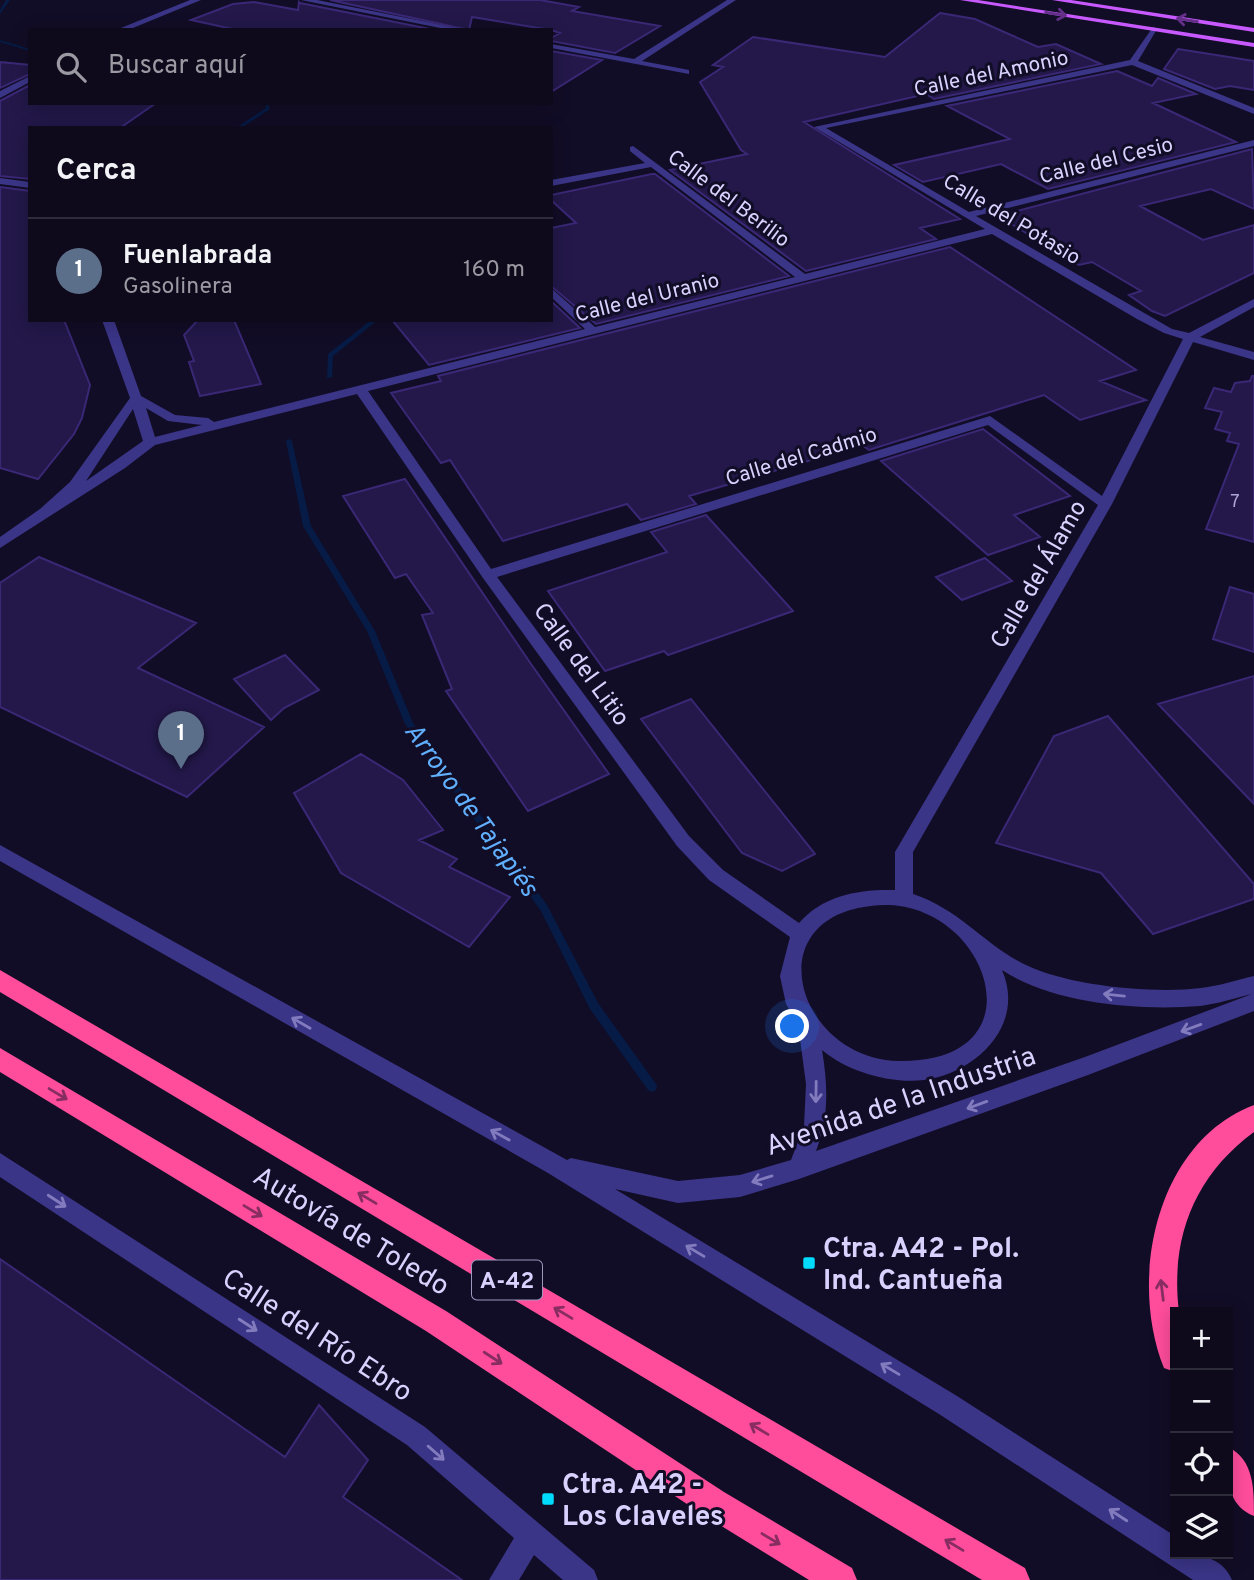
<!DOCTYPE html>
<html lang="es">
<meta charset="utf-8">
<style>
:root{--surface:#0e0a1c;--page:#171325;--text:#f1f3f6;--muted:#9b9aa3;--line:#2e2b3b;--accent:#00dbfd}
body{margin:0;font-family:Overpass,sans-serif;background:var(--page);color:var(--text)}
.controls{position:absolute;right:21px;bottom:21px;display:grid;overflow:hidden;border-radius:0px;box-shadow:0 4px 18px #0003}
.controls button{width:63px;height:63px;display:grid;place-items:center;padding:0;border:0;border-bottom:2px solid var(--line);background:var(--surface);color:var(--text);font:35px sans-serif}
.you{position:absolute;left:793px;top:1027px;width:24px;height:24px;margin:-18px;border:5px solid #fff;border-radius:50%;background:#1a73e8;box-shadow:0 0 0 10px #1a73e833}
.badge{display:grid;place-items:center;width:46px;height:46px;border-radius:50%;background:var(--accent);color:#fff;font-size:23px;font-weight:700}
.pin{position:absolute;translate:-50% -58px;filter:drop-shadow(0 2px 4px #0008)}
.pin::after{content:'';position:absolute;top:37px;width:24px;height:21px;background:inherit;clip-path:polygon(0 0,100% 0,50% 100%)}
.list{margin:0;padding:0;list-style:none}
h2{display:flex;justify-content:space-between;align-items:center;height:91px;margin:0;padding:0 28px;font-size:30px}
h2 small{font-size:23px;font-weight:400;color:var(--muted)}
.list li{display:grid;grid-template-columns:46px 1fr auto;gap:21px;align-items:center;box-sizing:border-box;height:105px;padding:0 28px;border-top:2px solid var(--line)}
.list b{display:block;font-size:26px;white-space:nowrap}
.list p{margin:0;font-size:23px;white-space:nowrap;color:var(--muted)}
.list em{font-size:23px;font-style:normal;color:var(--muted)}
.icon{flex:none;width:38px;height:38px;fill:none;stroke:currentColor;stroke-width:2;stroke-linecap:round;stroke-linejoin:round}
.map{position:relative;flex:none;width:1254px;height:1580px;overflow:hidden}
.search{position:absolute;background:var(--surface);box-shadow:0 4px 18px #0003;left:28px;top:28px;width:525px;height:77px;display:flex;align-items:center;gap:18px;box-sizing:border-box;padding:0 24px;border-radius:0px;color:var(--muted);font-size:26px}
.panel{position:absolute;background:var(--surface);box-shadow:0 4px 18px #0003;left:28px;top:126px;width:525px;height:196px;border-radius:0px}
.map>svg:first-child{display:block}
</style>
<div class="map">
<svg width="1254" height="1580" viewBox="0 0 1254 1580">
<rect width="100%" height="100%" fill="#120d26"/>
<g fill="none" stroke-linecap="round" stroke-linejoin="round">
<!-- stream -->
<path fill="#061b46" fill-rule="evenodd" d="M6,0H10L0,14V10Z
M0,40L30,49V51L0,42Z
M264,103H268L270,109L241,128H236L266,108Z
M371,320H378L333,356L332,377L327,378L328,354Z
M289,439L292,441L311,526L375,631L413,723L547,905L598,1003L656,1084L657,1087L656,1090L652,1092L648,1090L590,1009L541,911L405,724L367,631L303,526L286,441Z"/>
</g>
<!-- building -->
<path fill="#231849" stroke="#3a2876" stroke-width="2" d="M330,0H540L579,7L572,11L660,26L615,53L551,41V38L560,33L551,30L472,17L469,30Z
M299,2L300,3L435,30H237L191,20L233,4L254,2L298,10Z
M940,13L975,19L1038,47L1056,44L1101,64L934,99L926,94L804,122L960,219L920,228L936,239L806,271L670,170L747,154L741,150L700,82L723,67L713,65L753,37L885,57Z
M1178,49L1254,61V90L1230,86L1215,89L1164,69Z
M551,51L602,60L551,92Z
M0,62L30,65V74L0,88Z
M1117,71L1152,86L1158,78L1196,94L1153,103L1236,142L1048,189L1001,164L923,182L894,165L1010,139L947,106Z
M30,85V103H156L120,128H30V179L0,176V101Z
M1252,149L1254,209L1211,189L1140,206L1203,240L1254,225V273L1165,316L1152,311L1129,295L1141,291L1092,262L1079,265L998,216Z
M652,174H655L789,276L596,324L551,286V228L576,223L551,200V195Z
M0,187L30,191V320H64L90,385L82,418L74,434L38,479L0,468Z
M950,247L1136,370L1100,381L1146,400L1080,420L1044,395L869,450L862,445L689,496L696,504L641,520L627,504L503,541L450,460L441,463L391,393L441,381L438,376Z
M551,301L580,328L429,365L392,320H551Z
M198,320H234L261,384L200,396L189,362L194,361L184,335Z
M1252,376H1254V542L1206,529L1239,444L1227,441L1230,433L1215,429L1222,412L1205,408L1214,388L1231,392L1235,383L1250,381Z
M983,429L1070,496L1014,515L1040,537L988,555L881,461Z
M405,479L531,664L609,774L528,811L446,691L452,689L422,615L433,613L406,574L395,578L343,496Z
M706,515L793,611L668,655L664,651L605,671L548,591L667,552L651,532Z
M39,557L196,623L138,668L264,727L187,797L0,707V583Z
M985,558L1012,581L962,600L936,577Z
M1230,587L1254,594V652L1213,639Z
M285,655L319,690L284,708L271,720L234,679Z
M1254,676V804L1158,704Z
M691,699L815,854L782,871L742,853L641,719Z
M1108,716L1254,884V899L1153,934L1101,873L996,843L1054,736Z
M361,754L403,780L443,830L419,840L457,859L449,867L510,897L469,947L341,873L294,793Z
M0,1259L285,1457L319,1405L368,1460L343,1497L462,1580H0Z"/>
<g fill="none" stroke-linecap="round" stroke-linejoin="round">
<!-- minor -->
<path fill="#3b3588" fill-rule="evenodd" d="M190,0H201L128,30H116Z
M301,0H317L467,30H450Z
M727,0H736L642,61L689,70V74L551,48V44L634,59Z
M1153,27L1157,29L1138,61L1254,108V114L1132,65L826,128L969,212L1254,140V146L976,216L1172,329L1189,333L1254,299V307L1200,337L1254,352V360L1193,342L1112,504L913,852V894C961,910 984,945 1026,965C1069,986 1154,994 1201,988C1219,986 1237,980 1254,976V1011L1088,1075L799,1179L740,1197L678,1203L615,1189L957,1396L1175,1536V1554C1198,1554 1222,1556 1232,1580H1193L939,1414L548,1173L0,861V845L567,1160L571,1158L678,1181L740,1175L791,1160L804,1126L806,1084L798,1024L786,1004L780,976L790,937L709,880L677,846L483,578L357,394L155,445L125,468L0,548V537L40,509L70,482L130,398L102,320H114L141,396L175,415L208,418L214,422L585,329L551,297V288L595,327L795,277L651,167L551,186V180L645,163L630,151V147L633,146L805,274L985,229L814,127L1130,60ZM992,234L1137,319L1164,333L1183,339L1102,496L990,416L491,569L368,391ZM146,408L168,421L202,425L155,437ZM133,409L143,441L86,481ZM988,425L1098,505L895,852V890C860,889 823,895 799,923L723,870L689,836L497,577ZM889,905C991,909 1041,1063 899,1061C793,1059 751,905 889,905ZM1002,970C1052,1004 1141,1011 1200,1006C1217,1004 1235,998 1252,994L1085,1057L816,1151C829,1117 828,1086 822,1050C848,1072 891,1084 924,1080C976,1073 1026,1025 1002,970Z
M30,76V82L0,98V91Z
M0,178L30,182V188L0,184Z
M0,1153L425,1427L594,1570L598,1580H563L534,1555L519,1580H489L514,1538L407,1445L0,1177Z"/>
<!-- major -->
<path fill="#c759ff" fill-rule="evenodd" d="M960,0H978L1254,43V47Z
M1052,0H1071L1254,28V32Z"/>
<!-- highway -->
<path fill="#ff4d9c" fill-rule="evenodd" d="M0,970L1025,1568L1030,1580H982L0,992Z
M0,1048L446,1311L724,1492L852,1568L857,1580H809L702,1514L426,1331L0,1072Z
M1254,1105V1132C1194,1176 1170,1239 1179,1312H1175V1372L1164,1368C1128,1279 1156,1142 1254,1105Z
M1228,1447C1254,1460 1254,1488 1254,1516C1225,1504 1227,1475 1228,1447Z"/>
</g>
<!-- one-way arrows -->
<defs><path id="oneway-shaft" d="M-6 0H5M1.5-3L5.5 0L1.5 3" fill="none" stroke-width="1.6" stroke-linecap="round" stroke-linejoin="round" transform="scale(1.75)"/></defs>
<g stroke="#632f88">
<use href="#oneway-shaft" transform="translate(1056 14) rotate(9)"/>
<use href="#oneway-shaft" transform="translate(1187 20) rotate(-171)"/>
</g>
<g stroke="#827cbe">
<use href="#oneway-shaft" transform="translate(1114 995) rotate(-174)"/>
<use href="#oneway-shaft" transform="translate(301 1023) rotate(-150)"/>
<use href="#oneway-shaft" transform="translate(1191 1028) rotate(160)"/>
<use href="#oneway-shaft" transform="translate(816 1092) rotate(91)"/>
<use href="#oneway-shaft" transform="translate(977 1105) rotate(160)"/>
<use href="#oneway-shaft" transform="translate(500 1135) rotate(-151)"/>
<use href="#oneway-shaft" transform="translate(762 1179) rotate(163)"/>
<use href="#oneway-shaft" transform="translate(57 1201) rotate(33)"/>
<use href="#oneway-shaft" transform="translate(695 1251) rotate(-149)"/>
<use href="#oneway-shaft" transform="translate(248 1325) rotate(33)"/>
<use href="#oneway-shaft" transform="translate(890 1369) rotate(-149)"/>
<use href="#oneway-shaft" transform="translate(436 1453) rotate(41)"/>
<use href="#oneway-shaft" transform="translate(1118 1515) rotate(-147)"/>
</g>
<g stroke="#882d61">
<use href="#oneway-shaft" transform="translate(58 1094) rotate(31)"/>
<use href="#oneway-shaft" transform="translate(367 1198) rotate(-149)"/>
<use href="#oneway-shaft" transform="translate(253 1211) rotate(31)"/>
<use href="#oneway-shaft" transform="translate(1162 1290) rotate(-97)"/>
<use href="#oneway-shaft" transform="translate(563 1313) rotate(-149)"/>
<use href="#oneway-shaft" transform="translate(493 1358) rotate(33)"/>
<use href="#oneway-shaft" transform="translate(759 1429) rotate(-149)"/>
<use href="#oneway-shaft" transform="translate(771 1539) rotate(31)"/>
<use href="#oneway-shaft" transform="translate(954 1545) rotate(-149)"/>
</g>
<!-- markers -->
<g fill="#00dbfd" stroke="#120d26" stroke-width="2.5">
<rect x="802" y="1256" width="14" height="14" rx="3.5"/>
<rect x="541" y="1492" width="14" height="14" rx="3.5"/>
</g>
<g text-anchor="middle" stroke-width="6" stroke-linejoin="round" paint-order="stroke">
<!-- far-number labels -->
<g font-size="18" fill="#aca4d2">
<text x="1235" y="507">7</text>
</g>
<!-- far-street labels -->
<g font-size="21" fill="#d9d2ff" stroke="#120d26">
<text transform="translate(991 73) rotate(-12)" y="7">Calle del Amonio</text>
<text transform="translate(1106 160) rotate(-14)" y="7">Calle del Cesio</text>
<text transform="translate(729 198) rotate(37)" y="7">Calle del Berilio</text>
<text transform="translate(1012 219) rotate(31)" y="7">Calle del Potasio</text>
<text transform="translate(647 297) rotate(-14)" y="7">Calle del Uranio</text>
<text transform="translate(801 456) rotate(-17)" y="7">Calle del Cadmio</text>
</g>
<!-- shield labels -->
<rect fill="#120d26" stroke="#9d97be" stroke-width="2" x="472" y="1260.5" width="70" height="39" rx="5"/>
<g font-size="23" font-weight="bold" fill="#d9d2ff">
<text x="507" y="1288">A-42</text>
</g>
<!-- street labels -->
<g font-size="24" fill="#d9d2ff" stroke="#120d26">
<text transform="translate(1038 574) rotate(-60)" y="8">Calle del Álamo</text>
<text transform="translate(582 664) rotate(54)" y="8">Calle del Litio</text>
</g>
<!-- water labels -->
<g font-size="26" font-style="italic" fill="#60b0ff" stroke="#120d26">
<text transform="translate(472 809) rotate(54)" y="9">Arroyo de Tajapiés</text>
</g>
<!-- near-street labels -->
<g font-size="28" fill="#d9d2ff" stroke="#120d26">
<text transform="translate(900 1100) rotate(-19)" y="10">Avenida de la Industria</text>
<text transform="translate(352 1230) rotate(31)" y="10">Autovía de Toledo</text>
<text transform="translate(318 1334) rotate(33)" y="10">Calle del Río Ebro</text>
</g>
<!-- near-poi labels -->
<g font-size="28" font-weight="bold" fill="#d9d2ff" stroke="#120d26" text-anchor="start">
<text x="823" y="1257">Ctra. A42 - Pol.<tspan x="823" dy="32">Ind. Cantueña</tspan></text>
<text x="562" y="1493">Ctra. A42 -<tspan x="562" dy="32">Los Claveles</tspan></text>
</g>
</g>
</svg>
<div class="controls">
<button>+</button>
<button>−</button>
<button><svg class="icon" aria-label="locate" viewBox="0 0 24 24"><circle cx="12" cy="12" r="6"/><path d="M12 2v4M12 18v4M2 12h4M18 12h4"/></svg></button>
<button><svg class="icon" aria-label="layers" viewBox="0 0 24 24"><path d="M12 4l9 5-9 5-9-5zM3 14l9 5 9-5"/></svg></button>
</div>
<div class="you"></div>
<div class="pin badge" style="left:181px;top:769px;background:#5c6f8a">1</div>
<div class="search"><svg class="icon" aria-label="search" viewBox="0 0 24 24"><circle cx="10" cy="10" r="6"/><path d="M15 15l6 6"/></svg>Buscar aquí</div>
<section class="panel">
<h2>Cerca<small></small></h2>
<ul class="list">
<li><span class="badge" style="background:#5c6f8a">1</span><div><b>Fuenlabrada</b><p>Gasolinera</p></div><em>160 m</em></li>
</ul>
</section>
</div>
